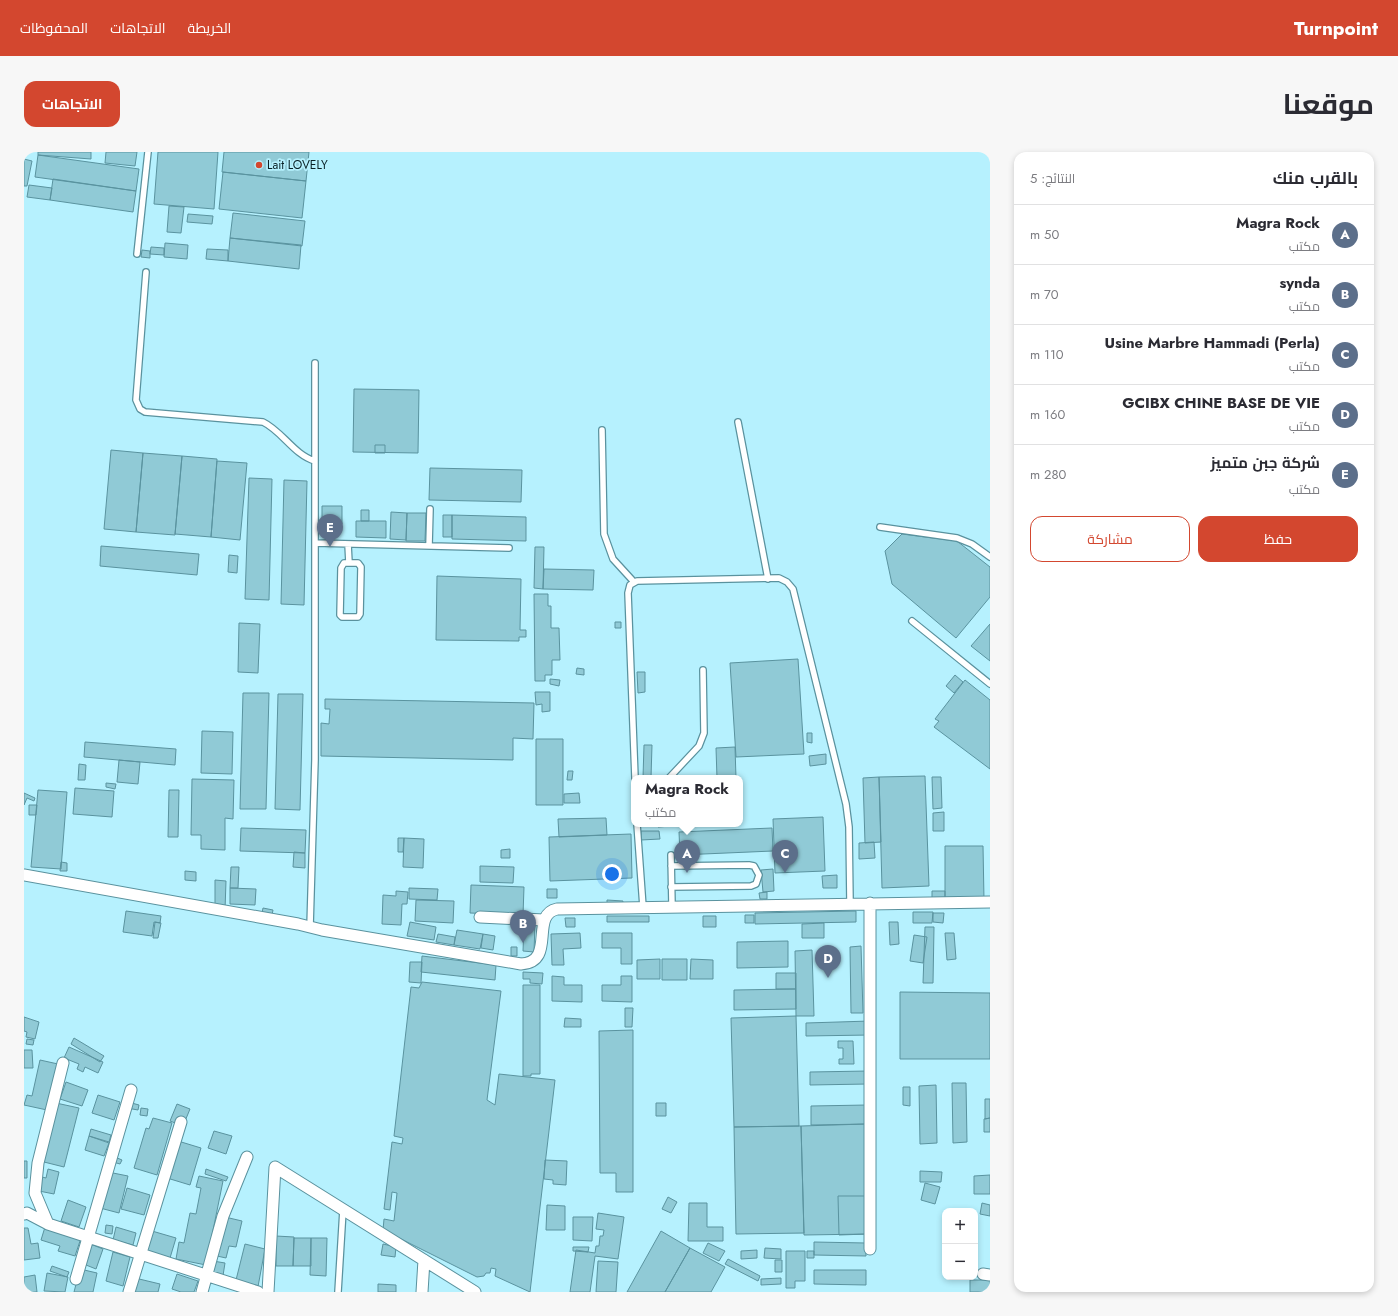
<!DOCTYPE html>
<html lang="ar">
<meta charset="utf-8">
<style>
:root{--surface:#fff;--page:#f7f7f7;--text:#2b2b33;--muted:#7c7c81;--line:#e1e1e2;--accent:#d3472f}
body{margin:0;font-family:Jost,Cairo,sans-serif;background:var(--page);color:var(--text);direction:rtl}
.controls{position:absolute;right:12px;bottom:12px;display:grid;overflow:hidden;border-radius:8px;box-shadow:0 2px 6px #0003}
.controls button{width:36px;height:36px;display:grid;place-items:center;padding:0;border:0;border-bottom:1px solid var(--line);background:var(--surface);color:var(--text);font:20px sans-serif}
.you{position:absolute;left:588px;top:722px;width:14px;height:14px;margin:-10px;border:3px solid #fff;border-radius:50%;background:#1a73e8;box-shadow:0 0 0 6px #1a73e833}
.badge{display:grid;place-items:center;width:26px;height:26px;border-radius:50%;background:var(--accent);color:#fff;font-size:13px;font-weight:700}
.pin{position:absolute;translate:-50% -33px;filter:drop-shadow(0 1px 2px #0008)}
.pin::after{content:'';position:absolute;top:21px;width:14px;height:12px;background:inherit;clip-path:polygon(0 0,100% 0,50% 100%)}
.popup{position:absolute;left:607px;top:623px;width:112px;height:52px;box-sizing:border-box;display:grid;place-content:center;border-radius:8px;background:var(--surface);filter:drop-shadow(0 1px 3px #0005);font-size:13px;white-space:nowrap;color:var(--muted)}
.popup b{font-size:15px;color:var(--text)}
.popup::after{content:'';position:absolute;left:50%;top:100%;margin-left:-8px;border:8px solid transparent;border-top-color:var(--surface)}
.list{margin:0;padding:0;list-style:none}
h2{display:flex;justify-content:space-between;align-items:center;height:52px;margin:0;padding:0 16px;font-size:17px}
h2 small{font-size:13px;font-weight:400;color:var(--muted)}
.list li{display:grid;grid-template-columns:26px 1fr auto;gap:12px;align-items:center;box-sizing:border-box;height:60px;padding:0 16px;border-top:1px solid var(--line)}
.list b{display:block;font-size:15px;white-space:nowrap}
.list p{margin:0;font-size:13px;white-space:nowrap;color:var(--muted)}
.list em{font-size:13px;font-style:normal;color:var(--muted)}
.actions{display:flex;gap:8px;padding:12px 16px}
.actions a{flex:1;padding:9px 0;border:1px solid var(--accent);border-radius:12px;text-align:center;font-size:14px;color:var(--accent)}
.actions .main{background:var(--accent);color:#fff}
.map{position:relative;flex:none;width:966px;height:1140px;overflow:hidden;direction:ltr;border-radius:12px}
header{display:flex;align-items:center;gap:24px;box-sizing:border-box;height:56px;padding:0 20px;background:var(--accent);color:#fff}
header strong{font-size:19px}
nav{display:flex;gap:22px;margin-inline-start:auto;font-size:14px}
.intro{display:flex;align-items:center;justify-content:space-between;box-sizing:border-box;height:96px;padding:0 24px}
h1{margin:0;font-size:28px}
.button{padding:10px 18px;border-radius:12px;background:var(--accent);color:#fff;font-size:14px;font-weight:700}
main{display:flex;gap:24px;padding:0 24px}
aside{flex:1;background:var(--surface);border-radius:12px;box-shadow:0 2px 6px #0003}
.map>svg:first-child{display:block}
</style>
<header>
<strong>Turnpoint</strong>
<nav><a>الخريطة</a><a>الاتجاهات</a><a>المحفوظات</a></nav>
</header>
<div class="intro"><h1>موقعنا</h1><a class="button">الاتجاهات</a></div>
<main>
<aside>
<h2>بالقرب منك<small>النتائج: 5</small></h2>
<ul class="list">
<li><span class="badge" style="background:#5c6f8a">A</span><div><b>Magra Rock</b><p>مكتب</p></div><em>50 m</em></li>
<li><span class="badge" style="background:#5c6f8a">B</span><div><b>synda</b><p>مكتب</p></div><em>70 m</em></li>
<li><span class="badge" style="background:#5c6f8a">C</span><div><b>Usine Marbre Hammadi (Perla)</b><p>مكتب</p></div><em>110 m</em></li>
<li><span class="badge" style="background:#5c6f8a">D</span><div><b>GCIBX CHINE BASE DE VIE</b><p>مكتب</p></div><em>160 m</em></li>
<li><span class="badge" style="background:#5c6f8a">E</span><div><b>شركة جبن متميز</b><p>مكتب</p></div><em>280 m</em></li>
</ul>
<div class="actions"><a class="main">حفظ</a><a>مشاركة</a></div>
</aside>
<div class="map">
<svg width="966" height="1140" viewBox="0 0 966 1140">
<rect width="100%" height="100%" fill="#b6f1fe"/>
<!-- building -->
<path fill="#90cad6" stroke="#5a939f" d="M14,0H67V7L14,3Z
M82,0H113L111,14L81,11Z
M134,0H194L190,57L130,52Z
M200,0H285L282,29L198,20Z
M14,3L115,17L112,39L11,25Z
M0,7L8,9L3,34H0Z
M199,20L282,29L278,66L195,57Z
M29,27L112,39L109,60L26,48Z
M5,33L28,36L26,48L3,45Z
M145,54L160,55L157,81L143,80Z
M209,61L281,69L278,94L206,86Z
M164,62L189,64L188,72L163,70Z
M206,86L277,93L275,117L204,109Z
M141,91L164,93L163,107L140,105Z
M127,95L140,96V103L126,102Z
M183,97L204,98V109L182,107Z
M118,98L126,99V106L117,105Z
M330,237L395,238L394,301L329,300Z
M351,293H361V301H351Z
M87,298L119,301L112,380L80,377Z
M119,301L158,304L151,383L112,380Z
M158,304L193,307L187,385L151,382Z
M193,309L223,311L216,388L187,385Z
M406,316L498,318L497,350L405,348Z
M225,326L248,327L245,448L221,447Z
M260,328L283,329L280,453L257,452Z
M298,354H318V372L298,371Z
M337,358H345V369H337Z
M367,360L383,361L382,388L366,387Z
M383,361H402L401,389H382Z
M419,363H428V385H419Z
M428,363L502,365V389L428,387Z
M332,369H362V386L332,385Z
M878,382L933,389L966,415V445L932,486L868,432L861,399Z
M77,394L175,402L173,423L76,414Z
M511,395H520L519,437L510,436Z
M205,403L214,404L213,421L204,420Z
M520,417L570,418L569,438L519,437Z
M413,424L497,427L496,478H502V485H495V489L412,488Z
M510,442H524V454H527V476H535L536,508H528V523H521V529H511Z
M591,470H597V476H591Z
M215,471L236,472L234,521L214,520Z
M966,472V509L947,494Z
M774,507L780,602L712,605L706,511Z
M553,516L560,517V523L552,522Z
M613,520H621V540L614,541Z
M931,523L939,530L930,541L922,534Z
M526,527L536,528L535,534L526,532Z
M941,528L966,548V617L910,575L915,569L911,567Z
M511,540H526V559L518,560V552L512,553Z
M219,541H245L242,657H216Z
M254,542H279L276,658L251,657Z
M301,547L510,551L509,587L489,586V608L297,604V571L305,572L306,557H301Z
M178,579L209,580L208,622L177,621Z
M783,581H788V591L783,590Z
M512,587H539V653H512Z
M61,590L152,597L151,613L60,605Z
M620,593H628L627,626H619Z
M711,595L712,626H693L692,596Z
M802,602V612L786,614L785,604Z
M95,608L116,610L114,632L93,630Z
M55,612L62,613L61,628H54Z
M544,619H549L548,628H543Z
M901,624L905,734L858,736L855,625Z
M855,625L857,690L841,691L839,626Z
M908,625H917L918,656L909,657Z
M168,627L210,628L209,667L201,666V698L177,697V683H167Z
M82,631L92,632L91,637L82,635Z
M51,636L90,639L88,665L49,662Z
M14,638L43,640L37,717L7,715Z
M145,638H155L154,685H144Z
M0,641L11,646L10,649L3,646L0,653Z
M555,641L556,651H540V642Z
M5,653H13L12,663H5Z
M920,660V679H909V661Z
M799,665L801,719L751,721L749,667Z
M582,666L583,683L535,685L534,667Z
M634,672H647V674L634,675Z
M217,676L282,678L281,701L216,699Z
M748,676L749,699L656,703L655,680Z
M617,679H635L636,687L617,688Z
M607,682L608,726L526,729L525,685Z
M374,686H380L379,700H374Z
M380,686L400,687L399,716L379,715Z
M850,690L851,706L835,707V691Z
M921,694H959L960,748L921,749Z
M486,697V706H477V698Z
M270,700L281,701V716L269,715Z
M37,710L43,711V719H36Z
M456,714L490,715L489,731L456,730Z
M207,715H215L214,736H206Z
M749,717L750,739L739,740L737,718Z
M161,719L172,720V729L161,728Z
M813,723V736H799L798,724Z
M191,728L202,729L201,758L191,757Z
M447,733L500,735L499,763L446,761Z
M206,736L232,737L231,753L206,752Z
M385,736L414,737L413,748L385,747Z
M523,737H533V746H523Z
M372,739L384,740L383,752H378L377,773L358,772L359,743L372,744Z
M908,739H921V747H908Z
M743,740V747H736L735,741Z
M392,748L430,749L429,771L391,769Z
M583,748L599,749L598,755L583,754Z
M239,756L249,758L248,763L238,761Z
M102,759L137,764L136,771L130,770L128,784L99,780Z
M832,759V770L731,772V761Z
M889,760H909L908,771H889Z
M909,761H920L919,771L909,770Z
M721,763H730V771H721Z
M583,764H625V770H583Z
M679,764H692V775H679Z
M541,766H551V775H542Z
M131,770L137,771L134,786H129Z
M386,770L412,775L410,788L383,784Z
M865,770H874L875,792L866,793Z
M800,771V786H778V772Z
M500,772H511L510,800L499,799Z
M901,775H910L909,831H899Z
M433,778L459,782L456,797L430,793Z
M556,781L557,796L539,797L540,813H528L527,782Z
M578,781H608V812H597V796H578Z
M921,781H930L932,807L923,808Z
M414,782L431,785L430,793L412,790Z
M459,782L471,784L469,798L457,796Z
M890,783L903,785L899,811L886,809Z
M764,789V815L713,816V790Z
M837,794L839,861H827L826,795Z
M487,795H493V804H487Z
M788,798L790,864H772L771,799Z
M398,804L472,813L471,828L397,820Z
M636,807V827H613V808Z
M638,807H663V828H638Z
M667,807L689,808V827H666Z
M386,810H398L397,831L385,830Z
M499,820L519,821L518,832L506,831V827H499Z
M752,821H772V837H752Z
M528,824L540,825V833H558V850L528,849Z
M597,824H608V850L578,849V833H597Z
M398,830L477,839L463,948L471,953L475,922L531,928L506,1140L471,1124L472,1117L467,1116L466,1121H462L460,1124L453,1125L359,1078L360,1067L370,1069L373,1041L368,1040L366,1058L360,1057L368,990L378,992L379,986L370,984L387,835L395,836Z
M499,833H516V922H507V924H499Z
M772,837V857L710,858V838Z
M876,840L966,841V907H876Z
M601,856H609L608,875H601Z
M772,864L775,974L710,975L707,866Z
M0,865L15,870L11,887L2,885L3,880L0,879Z
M541,866L557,867V875H540Z
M846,869V883L782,884V871Z
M609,878V1040H592V1021H576L575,879Z
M50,886L80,904L76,910L47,892Z
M3,887L10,888L9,893L2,892Z
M814,889H829L830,912H815V907H819V896H814Z
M45,895L79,910L74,921L61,915L59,920L53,917L55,912L40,906Z
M0,898H8L9,916H0Z
M16,908L34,912L23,958L0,953L3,943L8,944Z
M844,919V932L786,933V920Z
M42,930L64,938L58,954L36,947Z
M928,931H942L943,990L929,991Z
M912,933L913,991L896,992L895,934Z
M879,935H886V954L879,953Z
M74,943L96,950L90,968L68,961Z
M961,947H966V966L961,967Z
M104,950L115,953L114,958L103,956Z
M32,951L55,956L40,1015L16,1009Z
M632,951H642V964H632Z
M153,952L166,957L159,974L146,969Z
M843,953V972L787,973V954Z
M117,956L124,957L123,964L116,963Z
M129,966L148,971L133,1023L110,1016L122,976L125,977Z
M966,966V980H960V967Z
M842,972L844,1082L780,1083L777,974Z
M777,974L780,1081L712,1082L710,975Z
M67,977L87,983L85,990L65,984Z
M190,979L208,984L202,1002L184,996Z
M65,984L85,991L80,1004L61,998Z
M154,989L177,996L166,1033L143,1026Z
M91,1005L98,1008L96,1012L89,1010Z
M521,1008L543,1009L542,1033L529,1032V1028L520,1027Z
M0,1009H3V1026H0Z
M24,1017L35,1020L30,1042L15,1039L18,1025L22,1026Z
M182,1017L204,1025L202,1029L181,1022Z
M896,1019L918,1020L917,1030H896Z
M84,1020L104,1024L95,1061L76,1056Z
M966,1023V1042H950V1024Z
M175,1024L199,1029L182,1113L152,1107L155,1090L160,1091L166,1061L172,1062L177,1036L172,1035Z
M901,1031L916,1035L911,1052L897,1048Z
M103,1036L126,1043L120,1063L97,1057Z
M814,1044H843L844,1082L815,1083Z
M644,1045L653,1050L647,1061L638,1057Z
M44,1048L62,1055L55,1075L37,1069Z
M665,1051H683V1075H699V1089H664Z
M958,1051L966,1053V1064L956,1062Z
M523,1053L541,1054V1078H522Z
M574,1061L600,1065L594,1107L571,1104L566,1140H546L552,1098L571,1101L572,1094H575L576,1084H579L580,1078L572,1077Z
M201,1065L218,1069L212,1095L205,1094L202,1106L193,1104Z
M549,1065H569L568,1089L549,1088Z
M82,1073L89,1074L88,1082L81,1081Z
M21,1075L57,1086L51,1104L34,1099L36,1094L17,1088Z
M92,1075L112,1081L109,1093L89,1088Z
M0,1076H4L7,1092L14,1091L16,1106L0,1108Z
M128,1079L152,1086L146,1106L122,1100Z
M637,1079L666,1096L641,1140H603Z
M252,1084L270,1085L269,1114H252Z
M270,1086H287V1114H269Z
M287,1086H303L302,1124L286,1123Z
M790,1090L842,1091V1104L790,1103Z
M64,1091L79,1097L72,1117L57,1111Z
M684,1091L701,1099L695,1109L679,1101Z
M221,1092L241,1097L233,1140L210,1136Z
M359,1092L372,1095L371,1105L357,1103Z
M549,1095H565L564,1100L549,1099Z
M666,1096L701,1115L687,1140H641Z
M741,1096L757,1097V1107L740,1106Z
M733,1098V1106L717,1107V1099Z
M762,1099H781V1129H771V1136H762Z
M783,1099H790V1106H783Z
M89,1100L106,1105L99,1134L82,1129Z
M704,1107L736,1124L734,1129L701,1112Z
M751,1108H758V1120H751Z
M189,1109L201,1111L198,1130L186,1129Z
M574,1109L594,1110L592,1140H572Z
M28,1114L45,1120L43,1125L26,1119Z
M56,1117L73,1121L69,1140H50Z
M790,1118H842V1133L790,1132Z
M23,1121L44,1125L41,1140L20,1139Z
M153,1122L174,1129L170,1140H157L148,1137Z
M11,1123L13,1140H0V1125Z
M111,1126L136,1132L134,1140H108Z
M757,1126V1132L737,1133V1127Z
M946,1128H966V1140H946Z
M354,1132L372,1133V1140H354Z"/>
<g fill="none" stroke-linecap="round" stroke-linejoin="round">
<defs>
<path id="lane" d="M113,102L124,0
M122,120L112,248L116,257L121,260L239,270C258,279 270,303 291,309
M714,270L744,427
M578,278L580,382L589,407L610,430
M856,375L933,386L948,392L966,405
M291,391L485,396
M324,392L325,411
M405,394L406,357
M320,411H334L337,415L336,462L334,465H318L316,463L317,416Z
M888,469L966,532
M611,626L604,441L606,433L613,429L755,426L763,430L769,437L822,652L825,675L826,751
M645,626L675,594L680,581L679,518
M613,672L619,755
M647,703L648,754
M647,714L725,713L730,714L735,723L732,732L727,734L647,735
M286,775L291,608V211
M314,1140L319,1058"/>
<path id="street" d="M0,723L274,772L298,778L497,812C533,810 505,763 533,757L966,750
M456,765L520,768
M39,911L14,1011L11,1041L24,1072L234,1140
M0,1062L3,1061L24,1072
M846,1097V751
M959,1122L966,1123
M52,1127L107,938
M105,1140L157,970
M178,1140L199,1064L223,1005
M244,1140L251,1015L451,1140
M398,1140L400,1108"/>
</defs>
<!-- lane casing -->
<use href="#lane" stroke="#5a929e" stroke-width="8"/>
<!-- street casing -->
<use href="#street" stroke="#5a929e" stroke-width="13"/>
<!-- lane -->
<use href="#lane" stroke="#fff" stroke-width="5.5"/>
<!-- street -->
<use href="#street" stroke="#fff" stroke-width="11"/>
</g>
<!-- markers -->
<circle fill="#d3472f" stroke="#b6f1fe" stroke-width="1.5" cx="235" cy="13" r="4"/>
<g text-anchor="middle" stroke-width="3.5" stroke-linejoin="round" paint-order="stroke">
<!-- poi labels -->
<g font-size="12" fill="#082025" stroke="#b6f1fe" text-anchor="start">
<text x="243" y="17">Lait LOVELY</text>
</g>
</g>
</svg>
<div class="controls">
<button>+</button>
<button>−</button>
</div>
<div class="you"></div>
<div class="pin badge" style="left:663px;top:721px;background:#5c6f8a">A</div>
<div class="popup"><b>Magra Rock</b>مكتب</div>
<div class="pin badge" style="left:499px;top:791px;background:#5c6f8a">B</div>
<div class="pin badge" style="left:761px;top:721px;background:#5c6f8a">C</div>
<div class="pin badge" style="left:804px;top:826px;background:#5c6f8a">D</div>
<div class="pin badge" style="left:306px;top:395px;background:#5c6f8a">E</div>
</div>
</main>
